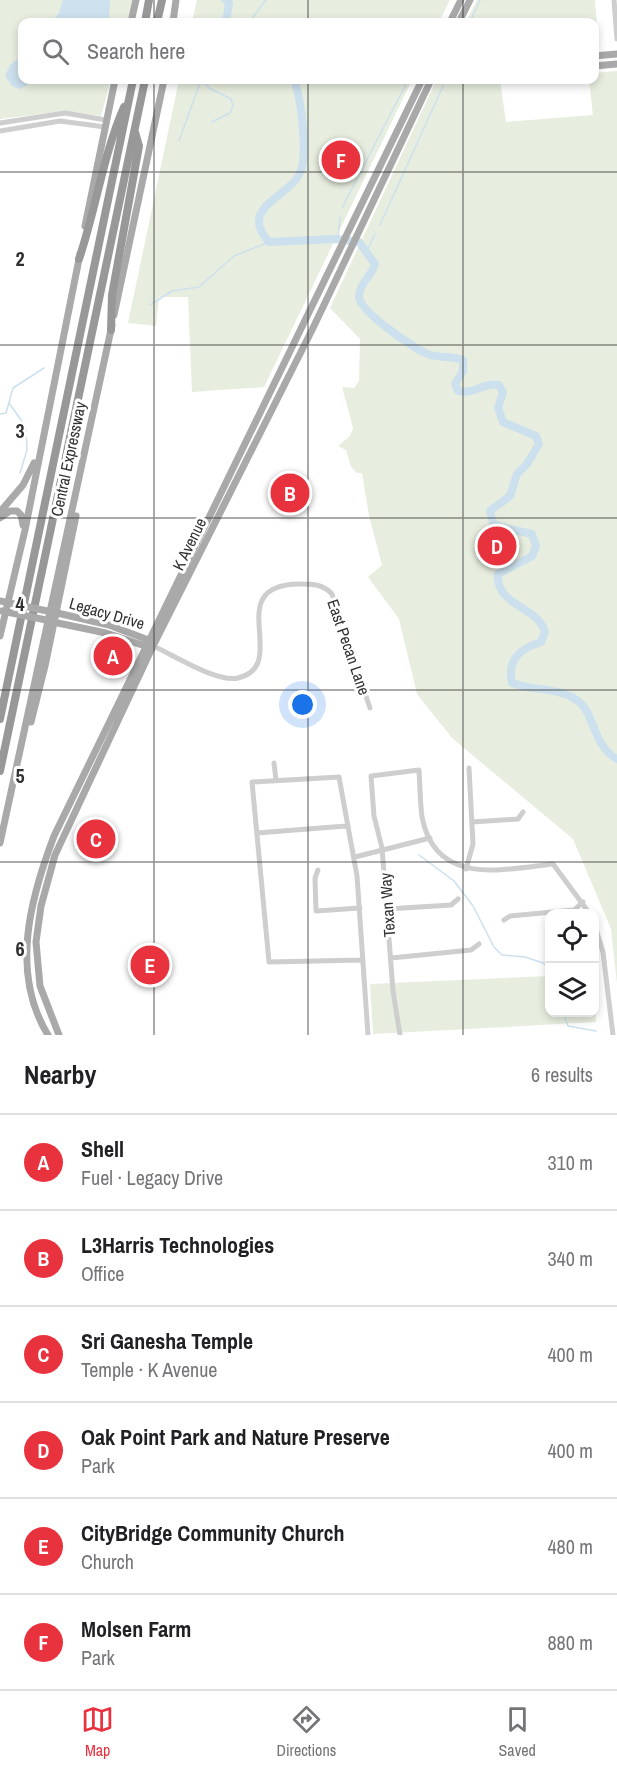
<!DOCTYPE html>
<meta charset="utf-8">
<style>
:root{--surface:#fff;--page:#f6f6f6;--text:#202124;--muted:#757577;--line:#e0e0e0;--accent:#e8333f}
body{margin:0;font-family:"Archivo Narrow",sans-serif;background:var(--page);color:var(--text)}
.controls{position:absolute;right:18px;bottom:18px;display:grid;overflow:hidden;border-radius:12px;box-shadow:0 3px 9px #0003}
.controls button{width:54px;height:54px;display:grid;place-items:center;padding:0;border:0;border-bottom:2px solid var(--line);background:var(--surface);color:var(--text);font:30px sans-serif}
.you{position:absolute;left:303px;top:705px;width:21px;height:21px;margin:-15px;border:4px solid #fff;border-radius:50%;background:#1a73e8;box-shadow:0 0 0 9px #1a73e833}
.badge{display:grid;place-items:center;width:39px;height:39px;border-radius:50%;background:var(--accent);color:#fff;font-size:20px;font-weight:700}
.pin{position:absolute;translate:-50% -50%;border:3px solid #fff;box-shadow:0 2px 6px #0006}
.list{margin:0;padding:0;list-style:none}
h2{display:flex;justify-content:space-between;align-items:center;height:78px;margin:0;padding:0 24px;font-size:26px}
h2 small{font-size:20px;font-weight:400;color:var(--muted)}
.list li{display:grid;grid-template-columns:39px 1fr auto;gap:18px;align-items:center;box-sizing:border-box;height:96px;padding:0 24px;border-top:2px solid var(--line)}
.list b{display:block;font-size:22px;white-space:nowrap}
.list p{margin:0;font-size:20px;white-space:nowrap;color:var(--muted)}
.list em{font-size:20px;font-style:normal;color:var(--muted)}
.icon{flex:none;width:33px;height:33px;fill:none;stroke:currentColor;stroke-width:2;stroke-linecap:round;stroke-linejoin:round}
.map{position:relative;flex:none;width:617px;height:1035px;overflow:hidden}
.search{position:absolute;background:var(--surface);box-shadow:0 3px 9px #0003;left:18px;right:18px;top:18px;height:66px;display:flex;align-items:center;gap:15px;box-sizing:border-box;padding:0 21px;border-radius:12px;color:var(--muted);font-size:22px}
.sheet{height:654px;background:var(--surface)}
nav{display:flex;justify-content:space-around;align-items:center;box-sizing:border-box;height:84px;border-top:2px solid var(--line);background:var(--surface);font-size:16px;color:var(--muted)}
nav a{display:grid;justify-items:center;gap:3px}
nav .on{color:var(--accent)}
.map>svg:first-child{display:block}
</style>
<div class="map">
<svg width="617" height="1035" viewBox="0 0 617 1035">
<rect width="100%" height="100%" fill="#fff"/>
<!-- green -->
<path fill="#e7eedf" d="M0,0H133L128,22H22V80H111L101,116L65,111L0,119Z
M197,0H450L439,22H192Z
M477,0H595L599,50L595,51L594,22H466Z
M617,71V984L611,929L573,839L452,738L417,694L399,619L368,577L382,565L369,516L362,473H357L351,467L346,450L338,446L350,436L353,428L342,387L354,388L359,381L360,339L330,308L435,83L500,80L506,122L593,115L589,80H594L595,73Z
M179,80H412L264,387L192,392L188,297H159L156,326L128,323Z
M549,976L550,1012H594L595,1002L596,1022L373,1034L370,984Z"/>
<!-- water -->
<path fill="#cce0ed" d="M63,0H110L109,22H51L59,13Z
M22,56V80H36L20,89L12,86L5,76L10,65Z"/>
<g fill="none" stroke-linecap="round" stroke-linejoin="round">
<!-- stream -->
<path stroke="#cce0ed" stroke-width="1.5" d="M255,22L253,17L266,0
M470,22L480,0
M204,80L209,88L231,99L233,106L230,113L212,122
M179,141L201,80
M342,208L406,84
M380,225L443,86
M338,239L340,217
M367,251L375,234
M150,305L172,291L199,287L234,256L269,242
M9,403L26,427L27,450L20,473
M0,414L6,413L13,388L44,368
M419,855L454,881L473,906L494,947L502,955L525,957L543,963L550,969
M563,1012L568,1026L596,1031"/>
<!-- river -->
<path stroke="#cce0ed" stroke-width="8" d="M226,22L229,3L226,0
M294,80C301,98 309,157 299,175C287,198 238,208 269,242L336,239L359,242L375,264C372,276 359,283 359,297C360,312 416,350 430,355C441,358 453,356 463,360V371L455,384L458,391C473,395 484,382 499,385L503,392L498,408L503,422L536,436L539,444L527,464L517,474L510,496L490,511L493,523L501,527L532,534L536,546L532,556L498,574C496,607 537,605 545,632L541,642C519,649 507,660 512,683C532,691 556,687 575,699C596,711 591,745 617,759"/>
<!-- minor -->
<path stroke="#cecece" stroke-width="5" d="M614,0L617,39
M0,123L65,113L106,120
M0,131L60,121L105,127
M153,646C174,655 217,683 238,678C292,665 220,585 299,584C313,584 323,584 332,594L370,708
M274,763L276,780
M472,822L518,819L523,812
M257,833L346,826
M355,857L430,838
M466,869L473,844L469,768
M318,870L315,878L316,911L360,908
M387,909L451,905L458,899
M504,920L510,916L574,910L583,902
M594,923L603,952L613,1035
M391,958L471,950L479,944
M363,960L269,962L252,782L339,777L357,876L368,1035
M400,1035L393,991L382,848L374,816L371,776L419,770C420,786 420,802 422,817C435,886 502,870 553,864L590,914"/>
<!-- major -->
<path stroke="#a9a9a9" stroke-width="7" d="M131,22L136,0
M173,22L176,0
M450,22L461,0
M459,22L470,0
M594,56L617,54
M594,66L617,64
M85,226L115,80
M114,315L164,80
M0,512L23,485L34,463
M0,518L10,511H17L21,515L23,525
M53,612L109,625L151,641
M53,622L106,633L148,647
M0,636L25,530L80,254
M31,722L45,666L76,516
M0,843L112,325
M48,1035C10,973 30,899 54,836L422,80
M59,1035L40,986L36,942L41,906L55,855L153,646L313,328L431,80"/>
<!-- highway -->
<path stroke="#989898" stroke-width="8" d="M145,22L149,0
M157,22L162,0
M79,259C96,209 103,155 124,107
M111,330L112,295L139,146L135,132
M0,719L133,80
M0,771L145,80"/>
<!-- major-bridge -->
<path stroke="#a9a9a9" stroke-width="7" d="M0,601L52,612
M2,611L51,621"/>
</g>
<!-- grid -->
<path fill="none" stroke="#313131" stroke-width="1.5" stroke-opacity="0.55" d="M154,0V22M308,0V22M463,0V22M154,80V1035M308,80V1035M463,80V1035M0,172H617M0,345H617M0,518H617M0,690H617M0,862H617"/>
<g text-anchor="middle" stroke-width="6" stroke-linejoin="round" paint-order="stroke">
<!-- street labels -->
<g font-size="16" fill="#313131" stroke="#fff">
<text transform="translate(68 459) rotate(-78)" y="6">Central Expressway</text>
<text transform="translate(189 544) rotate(-64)" y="6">K Avenue</text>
<text transform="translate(107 613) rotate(16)" y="6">Legacy Drive</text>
<text transform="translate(349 647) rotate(71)" y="6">East Pecan Lane</text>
<text transform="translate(387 905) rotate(-94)" y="6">Texan Way</text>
</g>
</g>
<g font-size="20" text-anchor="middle" font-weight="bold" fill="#313131" stroke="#fff" stroke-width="6" stroke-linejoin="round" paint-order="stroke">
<text x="20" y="266">2</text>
<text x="20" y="438">3</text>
<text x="20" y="611">4</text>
<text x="20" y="783">5</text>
<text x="20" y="956">6</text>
</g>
</svg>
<div class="controls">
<button><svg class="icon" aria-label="locate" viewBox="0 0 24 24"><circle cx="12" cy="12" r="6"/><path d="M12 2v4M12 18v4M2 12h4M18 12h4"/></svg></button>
<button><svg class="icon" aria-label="layers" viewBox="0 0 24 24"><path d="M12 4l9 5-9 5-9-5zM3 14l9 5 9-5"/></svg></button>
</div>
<div class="you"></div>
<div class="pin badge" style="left:113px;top:656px">A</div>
<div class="pin badge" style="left:290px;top:493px">B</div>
<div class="pin badge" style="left:96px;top:839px">C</div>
<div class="pin badge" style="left:497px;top:546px">D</div>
<div class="pin badge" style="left:150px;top:965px">E</div>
<div class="pin badge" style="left:341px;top:160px">F</div>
<div class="search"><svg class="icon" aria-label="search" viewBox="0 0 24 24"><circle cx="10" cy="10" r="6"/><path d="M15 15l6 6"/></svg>Search here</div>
</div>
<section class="sheet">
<h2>Nearby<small>6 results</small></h2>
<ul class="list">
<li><span class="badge">A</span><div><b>Shell</b><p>Fuel · Legacy Drive</p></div><em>310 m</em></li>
<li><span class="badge">B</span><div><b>L3Harris Technologies</b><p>Office</p></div><em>340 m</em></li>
<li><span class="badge">C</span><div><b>Sri Ganesha Temple</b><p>Temple · K Avenue</p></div><em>400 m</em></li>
<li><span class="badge">D</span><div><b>Oak Point Park and Nature Preserve</b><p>Park</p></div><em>400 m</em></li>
<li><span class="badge">E</span><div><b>CityBridge Community Church</b><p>Church</p></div><em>480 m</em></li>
<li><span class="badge">F</span><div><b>Molsen Farm</b><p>Park</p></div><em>880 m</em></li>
</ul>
</section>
<nav>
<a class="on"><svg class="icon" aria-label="map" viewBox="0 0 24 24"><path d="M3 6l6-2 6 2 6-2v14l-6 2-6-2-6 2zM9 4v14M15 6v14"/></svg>Map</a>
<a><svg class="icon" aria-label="directions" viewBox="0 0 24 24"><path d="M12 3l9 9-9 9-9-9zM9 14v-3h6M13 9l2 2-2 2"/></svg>Directions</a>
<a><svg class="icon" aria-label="saved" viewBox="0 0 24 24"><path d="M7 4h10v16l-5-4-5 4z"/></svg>Saved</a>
</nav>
